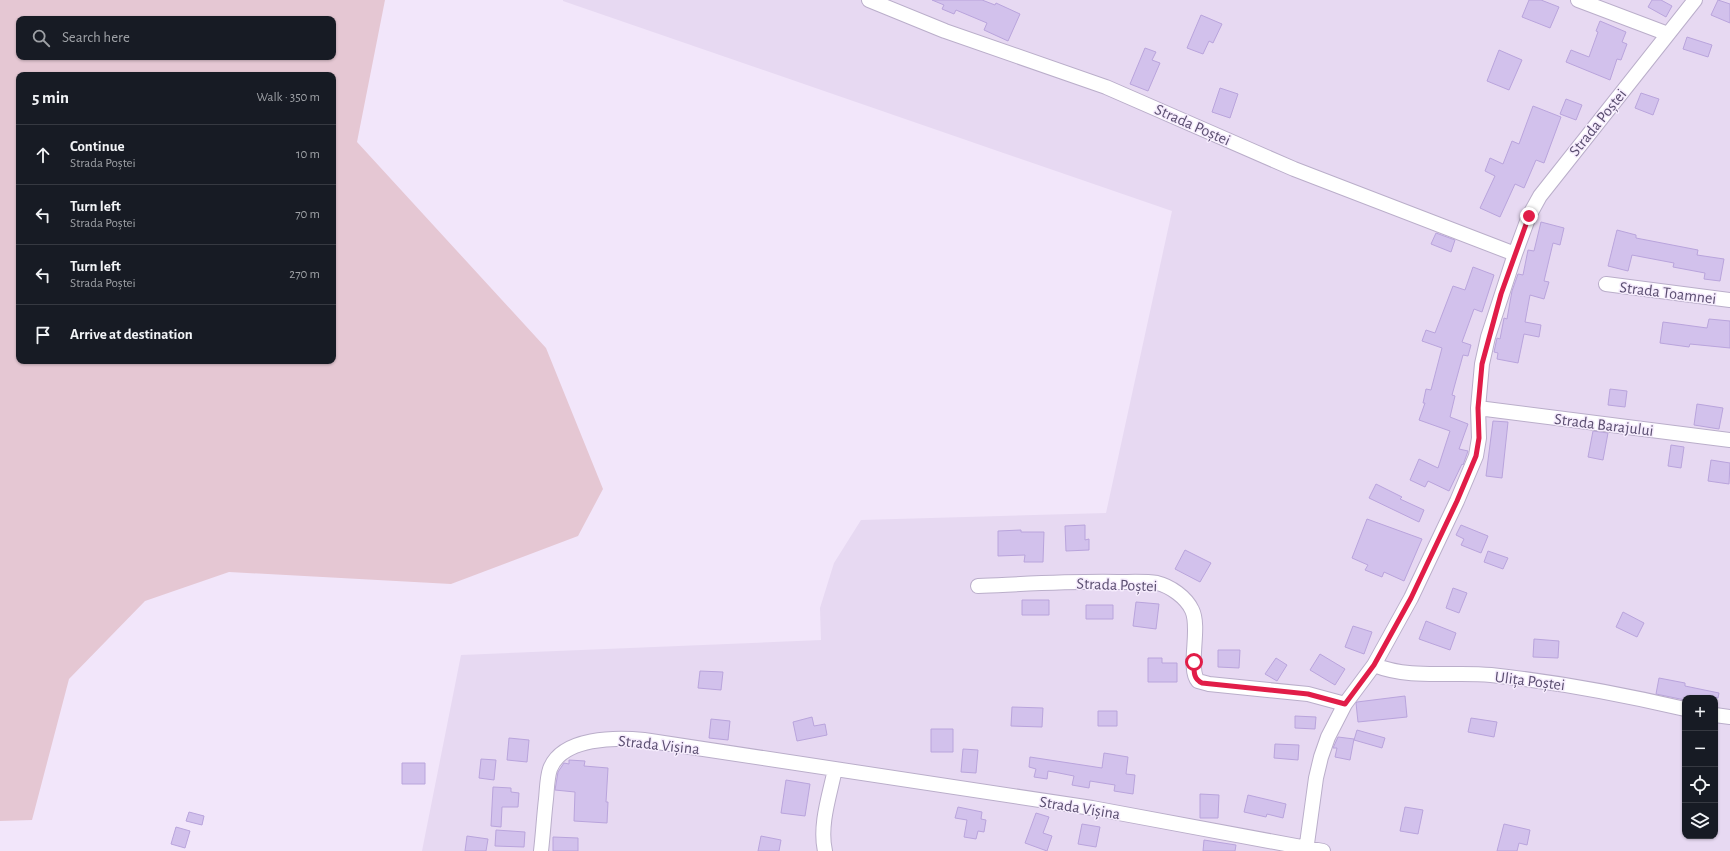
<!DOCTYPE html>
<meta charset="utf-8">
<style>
:root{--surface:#171b24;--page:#20242c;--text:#f1f3f6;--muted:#9ea1a6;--line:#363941}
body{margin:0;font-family:"Alegreya Sans",sans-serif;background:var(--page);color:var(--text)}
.controls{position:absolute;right:12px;bottom:12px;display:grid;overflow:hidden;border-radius:8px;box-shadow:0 1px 3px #0004}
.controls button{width:36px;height:36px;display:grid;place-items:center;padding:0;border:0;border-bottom:1px solid var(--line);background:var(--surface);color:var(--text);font:20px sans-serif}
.stop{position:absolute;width:12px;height:12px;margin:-9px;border:3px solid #e11d48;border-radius:50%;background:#fff}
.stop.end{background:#e11d48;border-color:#fff;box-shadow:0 1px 4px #0008}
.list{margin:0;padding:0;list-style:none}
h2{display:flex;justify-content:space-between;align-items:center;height:52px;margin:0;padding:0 16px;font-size:17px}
h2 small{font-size:13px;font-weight:400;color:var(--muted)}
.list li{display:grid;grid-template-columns:26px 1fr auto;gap:12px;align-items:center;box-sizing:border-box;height:60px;padding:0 16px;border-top:1px solid var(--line)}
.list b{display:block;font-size:15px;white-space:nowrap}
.list p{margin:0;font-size:13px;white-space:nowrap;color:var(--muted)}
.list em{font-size:13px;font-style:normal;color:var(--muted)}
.icon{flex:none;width:22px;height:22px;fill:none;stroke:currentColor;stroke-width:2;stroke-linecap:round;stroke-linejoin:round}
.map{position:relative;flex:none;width:1730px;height:851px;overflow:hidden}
.search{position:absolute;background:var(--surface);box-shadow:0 1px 3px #0004;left:16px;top:16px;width:320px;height:44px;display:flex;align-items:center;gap:10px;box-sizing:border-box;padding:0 14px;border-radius:8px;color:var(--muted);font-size:15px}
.panel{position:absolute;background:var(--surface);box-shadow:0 1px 3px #0004;left:16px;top:72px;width:320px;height:292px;border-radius:8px}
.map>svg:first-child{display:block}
</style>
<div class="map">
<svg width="1730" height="851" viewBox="0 0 1730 851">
<rect width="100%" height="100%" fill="#f2e6fa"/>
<!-- residential -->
<path fill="#e7d9f2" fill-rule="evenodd" d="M563,0H1730V851H422L461,655L821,640L820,608L834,563L861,520L1106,513L1172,211L563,1ZM1685,698H1715V836H1685Z"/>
<!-- green -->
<path fill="#e5c7d3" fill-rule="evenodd" d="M0,0H385L357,142L546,348L603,489L578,536L451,584L229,572L145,601L69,679L32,820L0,821ZM19,19H333V57H19ZM19,75H333V361H19Z"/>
<!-- building -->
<path fill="#d2c1ec" stroke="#b9a4dc" d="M932,0H982L995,5L996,3L1020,14L1008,41L984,30L987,23L956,10L954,14L942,9L944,5Z
M1529,0H1541L1559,7L1550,28L1522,17Z
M1652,0H1661L1672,6L1666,17L1648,7Z
M1718,0L1730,4V23L1711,15Z
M1201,15L1222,24L1213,43L1209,41L1203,54L1187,48Z
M1600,21L1626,32L1622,42L1627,44L1621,60L1617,59L1610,80L1566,62L1571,50L1589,57L1598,32L1596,31Z
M1687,37L1712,45L1708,57L1683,49Z
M1145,48L1156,52L1152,60L1160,63L1148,91L1130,84Z
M1499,50L1522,60L1509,90L1487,81Z
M1220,88L1238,94L1230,118L1212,112Z
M1641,93L1659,99L1653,115L1635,108Z
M1566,99L1582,105L1576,120L1560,114Z
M1533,106L1561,117L1544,163L1536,160L1524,188L1515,184L1500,217L1480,208L1495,176L1485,171L1490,158L1503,164L1512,141L1519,144Z
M1541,222L1564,228L1560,245L1553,243L1544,281L1549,282L1544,299L1530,295L1525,322L1541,325L1539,337L1524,334L1518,363L1497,359L1498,353L1494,352L1497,338L1500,339L1504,318L1507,319L1512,291L1518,274L1523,275L1528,250L1534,251Z
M1617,230L1636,235V238L1698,250L1697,255L1724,259L1720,281L1704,279L1705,273L1673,267L1674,263L1632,255L1628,271L1608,266Z
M1436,233L1455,240L1451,252L1431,244Z
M1473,267L1494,275L1482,312L1474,309L1462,342L1471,345L1468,356L1463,355L1452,395L1455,396L1450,417L1468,424L1459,449L1468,451L1463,465L1462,464L1449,491L1428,481L1425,487L1410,480L1419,459L1438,468L1450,431L1419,420L1425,403H1423L1426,389L1431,390L1442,348L1422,341L1426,330L1435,333L1453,286L1465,290Z
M1709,319L1730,321V348L1690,344L1689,347L1660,343L1663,322L1707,328Z
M1610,389L1627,391L1625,407L1608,405Z
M1697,404L1723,408L1719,429L1694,425Z
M1493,421L1508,422L1502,478L1486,476Z
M1593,431L1608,433L1603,460L1588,457Z
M1671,445L1684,447L1681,468L1668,466Z
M1711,460L1730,463L1729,484L1708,481Z
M1376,484L1402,497L1400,499L1424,510L1419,522L1369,498Z
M1367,519L1422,539L1404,581L1384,572L1382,577L1365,570L1368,565L1352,558Z
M1085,525V540L1089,539V550L1066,551L1065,526Z
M1461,525L1488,536L1481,553L1461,545L1464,539L1456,535Z
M1021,530V532H1044L1043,562H1024L1025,555L998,556V531Z
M1185,550L1211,563L1200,582L1175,569Z
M1488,551L1508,558L1503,569L1484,562Z
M1453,588L1467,593L1459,613L1446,608Z
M1022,600H1049V615H1022Z
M1136,602L1159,604L1156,629L1133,626Z
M1086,605H1113V619H1086Z
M1623,612L1644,623L1637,637L1616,627Z
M1426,621L1456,633L1450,650L1419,639Z
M1353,626L1372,632L1364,654L1345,647Z
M1534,639L1559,641L1558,658L1533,657Z
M1218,650H1240L1239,668L1218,667Z
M1320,654L1345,669L1335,685L1310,670Z
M1148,658H1162V663H1177V682H1148Z
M1276,658L1287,665L1277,681L1265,674Z
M700,671L723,672L721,690L698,688Z
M1659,678L1685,683V686L1719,693L1718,698H1685V700L1656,694Z
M1405,696L1407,717L1358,722L1356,703L1357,702Z
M1012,707L1043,708L1042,727L1011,726Z
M1098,711H1117V726H1098Z
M1295,716L1316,717L1315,729L1295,728Z
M812,717L814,726L825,724L827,735L797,741L793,722Z
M1471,718L1497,722L1494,737L1468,732Z
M711,719L730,721L728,740L709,738Z
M931,729H953V752H931Z
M1357,730L1385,738L1382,748L1354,740Z
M1338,737L1354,739L1350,760L1335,757L1337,748H1333Z
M509,738L529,740L527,762L507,760Z
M1275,744L1299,745L1298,760L1274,758Z
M963,749L978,750L976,773L961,772Z
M1104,753L1128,757L1126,774L1135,775L1133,794L1114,791L1115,785L1090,781L1089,788L1072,785L1074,776L1059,773L1048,771L1047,779L1034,777L1036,769L1029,767L1030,757L1102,768Z
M481,759L496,760L494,780L479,778Z
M569,760L585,761L584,766L608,768L606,802H608L607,823L574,821L575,792L555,790L558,772L564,763L569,764Z
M402,763H425V784H402Z
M786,780L810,784L805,816L781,813Z
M493,787L511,788V792L519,793L518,807H502L501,827L491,826Z
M1200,794L1219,795L1218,818H1200Z
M1248,795L1286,804L1283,818L1267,814L1266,817L1244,812Z
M958,807L982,812L981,819L986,820L984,832L978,831L976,839L964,837L967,820L955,818Z
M1405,807L1423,810L1418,834L1400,831Z
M189,812L204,816L202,825L186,821Z
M1036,813L1049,817L1043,833L1052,836L1047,851L1025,843Z
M1082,824L1100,827L1096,847L1078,844Z
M1504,824L1530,830L1527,845L1519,843L1517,851H1497Z
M176,827L190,831L185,848L171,844Z
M496,830L525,832L524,847L495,846Z
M467,836L488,839L486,851H465Z
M761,836L781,840L779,851H758Z
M553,837L578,838V851H553Z
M1204,840L1236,845L1235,851H1203Z"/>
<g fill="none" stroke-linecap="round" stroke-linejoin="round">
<defs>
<path id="street" d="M869,0L945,31L1106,87L1294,169L1515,254
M1578,0L1668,34
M1606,284L1730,300
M1478,408L1730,440
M978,586C1025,584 1071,581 1118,582C1130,582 1145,581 1157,583C1170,586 1186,597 1192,610C1201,628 1187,668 1198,681L1209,684L1308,694L1345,704
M1374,665C1412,680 1452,671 1491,675C1557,682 1621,694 1685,709
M1715,715L1730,717
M541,851C543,834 544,816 546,799C547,789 547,778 550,769C562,737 617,737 644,740L1092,808L1323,851
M825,851C819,825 830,794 835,769
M1306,851L1316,778L1321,757L1328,737L1345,704L1374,665L1411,598L1457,501L1476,456L1479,438L1478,408L1482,364L1488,337L1515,254L1529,216L1540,196L1695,0"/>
</defs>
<!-- street casing -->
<use href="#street" stroke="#baaeca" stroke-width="16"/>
<!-- street -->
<use href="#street" stroke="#fff" stroke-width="14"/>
</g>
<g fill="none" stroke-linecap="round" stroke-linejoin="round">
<!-- route -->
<path stroke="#e11d48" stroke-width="5" d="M1194,662C1194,671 1193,679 1202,683L1308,694L1345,704L1374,665L1411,598L1457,501L1476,456L1479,438L1478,408L1482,364L1501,294L1529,216"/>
</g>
<g text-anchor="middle" stroke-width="3" stroke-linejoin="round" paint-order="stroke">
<!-- street labels -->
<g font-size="16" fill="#5a4e70" stroke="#f6ecfd">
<text transform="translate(1597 122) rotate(-51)" y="6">Strada Poștei</text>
<text transform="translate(1193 124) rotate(24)" y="6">Strada Poștei</text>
<text transform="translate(1668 292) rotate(7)" y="6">Strada Toamnei</text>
<text transform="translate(1604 424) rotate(7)" y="6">Strada Barajului</text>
<text transform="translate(1117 584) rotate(2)" y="6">Strada Poștei</text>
<text transform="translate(1530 680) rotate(7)" y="6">Ulița Poștei</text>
<text transform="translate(659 744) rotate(6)" y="6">Strada Vișina</text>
<text transform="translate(1080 807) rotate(9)" y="6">Strada Vișina</text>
</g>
</g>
</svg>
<div class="controls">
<button>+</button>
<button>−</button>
<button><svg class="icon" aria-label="locate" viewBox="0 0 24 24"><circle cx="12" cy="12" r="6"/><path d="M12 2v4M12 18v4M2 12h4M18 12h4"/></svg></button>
<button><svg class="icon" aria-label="layers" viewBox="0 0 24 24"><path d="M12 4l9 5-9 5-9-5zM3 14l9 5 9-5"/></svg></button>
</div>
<div class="stop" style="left:1194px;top:662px"></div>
<div class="stop end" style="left:1529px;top:216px"></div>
<div class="search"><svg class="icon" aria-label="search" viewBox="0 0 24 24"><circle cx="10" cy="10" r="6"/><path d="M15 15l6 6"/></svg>Search here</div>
<section class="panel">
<h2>5 min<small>Walk · 350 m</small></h2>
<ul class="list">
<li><svg class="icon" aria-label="ahead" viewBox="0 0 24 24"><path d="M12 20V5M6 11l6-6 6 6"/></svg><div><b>Continue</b><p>Strada Poștei</p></div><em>10 m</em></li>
<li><svg class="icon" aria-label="left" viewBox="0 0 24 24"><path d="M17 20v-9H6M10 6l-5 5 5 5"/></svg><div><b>Turn left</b><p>Strada Poștei</p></div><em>70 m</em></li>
<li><svg class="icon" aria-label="left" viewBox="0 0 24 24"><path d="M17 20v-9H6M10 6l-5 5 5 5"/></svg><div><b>Turn left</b><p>Strada Poștei</p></div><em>270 m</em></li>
<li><svg class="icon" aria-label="arrive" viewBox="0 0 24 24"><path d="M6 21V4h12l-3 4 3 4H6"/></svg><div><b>Arrive at destination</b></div></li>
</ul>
</section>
</div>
